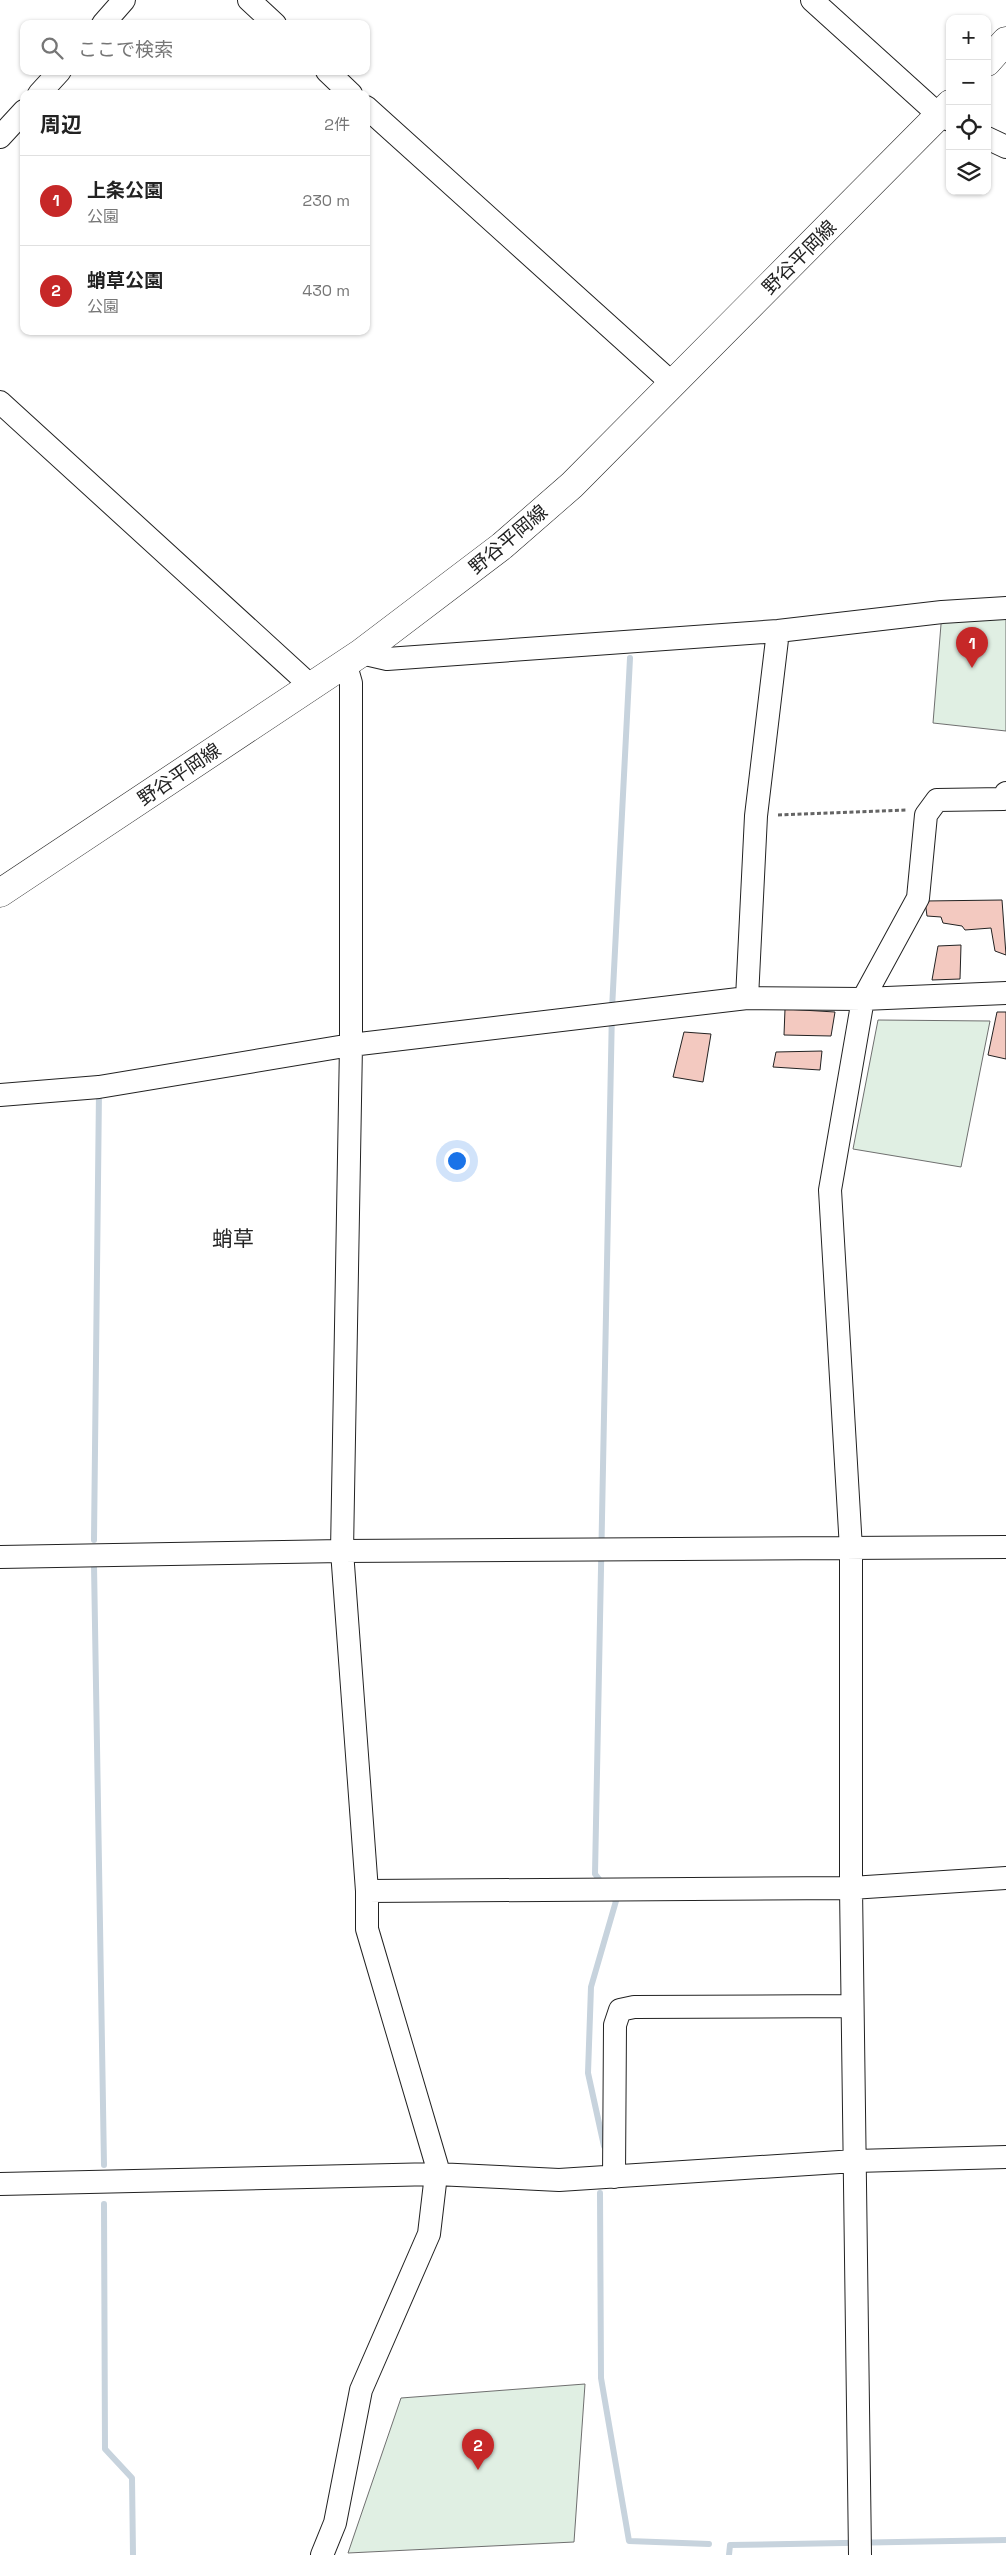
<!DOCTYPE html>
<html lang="ja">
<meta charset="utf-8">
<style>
:root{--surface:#fff;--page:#f6f6f6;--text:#222;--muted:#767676;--line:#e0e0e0;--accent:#c62828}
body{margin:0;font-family:"Space Grotesk","Noto Sans JP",sans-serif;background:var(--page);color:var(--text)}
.controls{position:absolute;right:15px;top:15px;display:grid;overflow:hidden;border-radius:10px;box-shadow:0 1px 4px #0004}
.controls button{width:45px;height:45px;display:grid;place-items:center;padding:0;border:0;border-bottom:1px solid var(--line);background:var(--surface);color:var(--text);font:25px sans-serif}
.you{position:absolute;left:456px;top:1160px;width:18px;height:18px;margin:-12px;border:4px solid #fff;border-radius:50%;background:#1a73e8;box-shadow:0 0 0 8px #1a73e833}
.badge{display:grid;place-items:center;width:32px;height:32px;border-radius:50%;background:var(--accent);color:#fff;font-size:16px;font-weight:700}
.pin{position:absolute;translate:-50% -41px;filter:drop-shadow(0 1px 2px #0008)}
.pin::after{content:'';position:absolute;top:26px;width:18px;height:15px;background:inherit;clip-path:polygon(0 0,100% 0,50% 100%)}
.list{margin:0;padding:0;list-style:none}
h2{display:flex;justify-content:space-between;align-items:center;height:65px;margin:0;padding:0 20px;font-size:21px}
h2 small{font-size:16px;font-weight:400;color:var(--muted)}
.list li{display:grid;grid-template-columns:32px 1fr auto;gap:15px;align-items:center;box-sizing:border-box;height:90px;padding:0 20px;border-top:1px solid var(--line)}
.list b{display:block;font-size:19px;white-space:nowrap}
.list p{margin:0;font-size:16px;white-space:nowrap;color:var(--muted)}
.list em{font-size:16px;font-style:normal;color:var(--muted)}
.icon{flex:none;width:28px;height:28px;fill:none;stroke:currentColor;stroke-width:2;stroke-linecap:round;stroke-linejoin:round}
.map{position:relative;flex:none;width:1006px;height:2555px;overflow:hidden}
.search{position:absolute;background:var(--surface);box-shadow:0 1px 4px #0004;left:20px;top:20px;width:350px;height:55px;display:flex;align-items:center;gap:12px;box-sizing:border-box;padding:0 18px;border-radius:10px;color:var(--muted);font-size:19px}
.panel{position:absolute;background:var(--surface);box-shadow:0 1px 4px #0004;left:20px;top:90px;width:350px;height:245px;border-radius:10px}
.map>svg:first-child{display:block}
</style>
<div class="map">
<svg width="1006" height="2555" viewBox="0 0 1006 2555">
<rect width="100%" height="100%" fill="#fff"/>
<!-- green -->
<path fill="#e0efe3" stroke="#6f6f6f" d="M1006,608V731L933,723L942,612Z
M878,1020L990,1021L961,1167L853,1149Z
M585,2384L574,2542L348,2553L401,2398Z"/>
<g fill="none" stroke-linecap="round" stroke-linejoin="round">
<!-- stream -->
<path stroke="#c7d3dd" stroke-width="6" d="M94,1540L99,1091
M94,1565L104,2165
M602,1883L595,1874L612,1009L630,658
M604,2146L588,2073L591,1987L616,1901L611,1895
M600,2193L601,2378L629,2541L709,2544
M104,2204L105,2449L132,2478L133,2555
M729,2555L730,2545L1006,2540"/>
</g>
<!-- building -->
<path fill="#f3c9c0" stroke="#222" d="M1002,900L1006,955L995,951L991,928L965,930L962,926L943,923L941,917L927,916L925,901Z
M961,945L960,979L932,980L938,946Z
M785,1009L835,1012L831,1036L784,1035Z
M997,1012H1006V1059L988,1055Z
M684,1032L711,1034L703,1082L673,1077Z
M822,1051L820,1070L773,1067L776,1052Z"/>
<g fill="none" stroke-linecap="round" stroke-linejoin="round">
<defs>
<path id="minor" d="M249,0L275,24
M812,0L939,115L950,120
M103,24L124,0
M327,71L351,94
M39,94L60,71
M366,107L673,384
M0,137L24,111
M987,138L1006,147
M0,402L311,686
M361,653L387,659L778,631L942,612L1006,608
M747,998L756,816L778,631
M0,1095L99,1087L351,1045L747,998L863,999L1006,993
M0,1557L342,1551L1006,1547
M367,1891L851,1888L1006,1878
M614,2177L615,2025L620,2010L634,2007L852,2006
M0,2184L436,2174L559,2180L855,2161L1006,2157
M322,2555L335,2523L361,2390L429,2234L437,2166L367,1929V1891L342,1551L351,1045V683L345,662
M860,2555L851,1888V1549L830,1190L863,999L918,898L926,815L937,800L1004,799L1006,793"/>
<path id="major" d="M987,62L1006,41
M0,893L361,653L502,546L572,485L950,104"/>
</defs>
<!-- minor casing -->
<use href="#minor" stroke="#222" stroke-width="24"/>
<!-- major casing -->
<use href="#major" stroke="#222" stroke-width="29"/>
<!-- path -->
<path stroke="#646464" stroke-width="3" stroke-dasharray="4 2.5" stroke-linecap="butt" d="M778,815L906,810"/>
<!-- minor -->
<use href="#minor" stroke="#fff" stroke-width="22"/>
<!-- major -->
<use href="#major" stroke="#fff" stroke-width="28"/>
</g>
<g text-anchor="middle" stroke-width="4" stroke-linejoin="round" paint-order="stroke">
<!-- street labels -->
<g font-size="19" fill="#222" stroke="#fff">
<text transform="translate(799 257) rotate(-45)" y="7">野谷平岡線</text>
<text transform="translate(508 539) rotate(-40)" y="7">野谷平岡線</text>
<text transform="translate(179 774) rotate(-34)" y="7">野谷平岡線</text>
</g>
<!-- quarter labels -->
<g font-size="21" fill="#222" stroke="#fff">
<text x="233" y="1246">蛸草</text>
</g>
</g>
</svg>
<div class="controls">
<button>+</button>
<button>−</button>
<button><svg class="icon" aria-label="locate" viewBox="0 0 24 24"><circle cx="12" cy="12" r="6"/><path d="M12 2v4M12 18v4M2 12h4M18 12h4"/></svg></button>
<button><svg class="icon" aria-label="layers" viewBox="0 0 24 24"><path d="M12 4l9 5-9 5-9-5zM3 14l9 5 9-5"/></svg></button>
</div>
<div class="you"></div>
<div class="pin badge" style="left:972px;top:668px">1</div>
<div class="pin badge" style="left:478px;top:2470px">2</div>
<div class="search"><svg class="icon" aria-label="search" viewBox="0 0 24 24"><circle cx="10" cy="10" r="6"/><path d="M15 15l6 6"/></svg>ここで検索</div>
<section class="panel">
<h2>周辺<small>2件</small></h2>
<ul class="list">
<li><span class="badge">1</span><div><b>上条公園</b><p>公園</p></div><em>230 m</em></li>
<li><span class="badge">2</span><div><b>蛸草公園</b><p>公園</p></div><em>430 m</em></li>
</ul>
</section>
</div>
